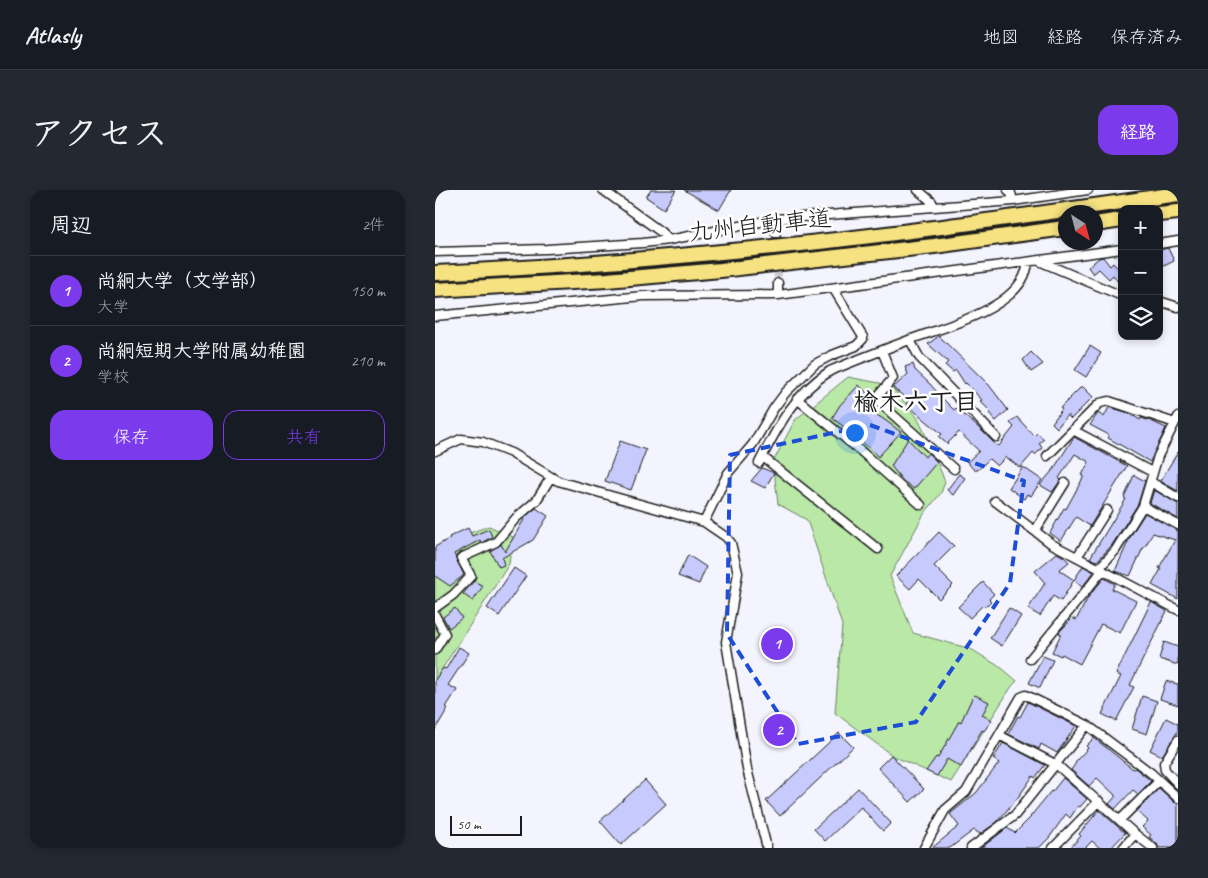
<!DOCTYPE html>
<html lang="ja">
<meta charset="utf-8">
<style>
:root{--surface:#171b24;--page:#242831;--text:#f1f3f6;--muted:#9ea1a6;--line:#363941;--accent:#7c3aed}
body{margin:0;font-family:Caveat,"Klee One",sans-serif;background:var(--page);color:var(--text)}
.controls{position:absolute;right:15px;top:15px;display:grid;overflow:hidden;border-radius:10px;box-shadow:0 2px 8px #0003}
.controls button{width:45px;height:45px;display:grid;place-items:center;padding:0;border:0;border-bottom:1px solid var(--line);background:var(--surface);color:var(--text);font:25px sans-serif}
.compass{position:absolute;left:623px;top:15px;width:45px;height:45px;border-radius:50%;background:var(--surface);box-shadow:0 2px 8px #0003;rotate:144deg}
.scale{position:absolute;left:15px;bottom:12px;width:72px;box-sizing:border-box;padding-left:5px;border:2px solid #1c1c1c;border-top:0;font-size:14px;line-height:18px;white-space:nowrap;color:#1c1c1c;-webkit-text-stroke:4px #fff;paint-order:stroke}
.you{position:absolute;left:419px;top:242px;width:18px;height:18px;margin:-12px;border:4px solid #fff;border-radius:50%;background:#1a73e8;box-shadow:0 0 0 8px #1a73e833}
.badge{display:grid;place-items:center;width:32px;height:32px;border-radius:50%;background:var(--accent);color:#fff;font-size:16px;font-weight:700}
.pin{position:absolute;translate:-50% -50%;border:2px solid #fff;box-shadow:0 1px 5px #0006}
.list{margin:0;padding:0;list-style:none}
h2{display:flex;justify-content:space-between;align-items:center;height:65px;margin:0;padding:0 20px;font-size:21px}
h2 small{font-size:16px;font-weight:400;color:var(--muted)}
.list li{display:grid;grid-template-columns:32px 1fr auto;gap:15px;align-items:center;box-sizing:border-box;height:70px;padding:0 20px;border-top:1px solid var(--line)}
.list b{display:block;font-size:19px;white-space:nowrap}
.list p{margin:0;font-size:16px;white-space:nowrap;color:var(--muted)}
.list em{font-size:16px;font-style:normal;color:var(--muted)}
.actions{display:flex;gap:10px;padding:15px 20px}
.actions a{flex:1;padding:11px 0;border:1px solid var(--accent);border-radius:15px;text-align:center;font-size:18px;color:var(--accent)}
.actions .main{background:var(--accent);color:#fff}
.icon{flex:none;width:28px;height:28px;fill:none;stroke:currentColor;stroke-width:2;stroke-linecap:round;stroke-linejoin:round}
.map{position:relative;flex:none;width:743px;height:658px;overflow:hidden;border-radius:15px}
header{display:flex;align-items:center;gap:30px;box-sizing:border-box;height:70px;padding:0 25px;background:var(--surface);border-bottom:1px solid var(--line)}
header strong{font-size:24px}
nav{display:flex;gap:28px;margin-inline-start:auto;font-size:18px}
.intro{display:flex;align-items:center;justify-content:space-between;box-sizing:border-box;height:120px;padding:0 30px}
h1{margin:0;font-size:35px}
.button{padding:12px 22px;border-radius:15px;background:var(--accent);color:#fff;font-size:18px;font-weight:700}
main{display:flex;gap:30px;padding:0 30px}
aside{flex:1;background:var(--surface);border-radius:15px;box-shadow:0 2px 8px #0003}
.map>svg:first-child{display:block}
</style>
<header>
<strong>Atlasly</strong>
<nav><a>地図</a><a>経路</a><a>保存済み</a></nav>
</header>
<div class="intro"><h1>アクセス</h1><a class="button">経路</a></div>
<main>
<aside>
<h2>周辺<small>2件</small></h2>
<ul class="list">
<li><span class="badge">1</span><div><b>尚絅大学（文学部）</b><p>大学</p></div><em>150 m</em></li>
<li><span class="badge">2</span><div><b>尚絅短期大学附属幼稚園</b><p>学校</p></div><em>210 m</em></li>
</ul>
<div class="actions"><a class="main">保存</a><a>共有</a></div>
</aside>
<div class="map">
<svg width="743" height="658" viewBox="0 0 743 658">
<rect width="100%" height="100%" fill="#f4f4fe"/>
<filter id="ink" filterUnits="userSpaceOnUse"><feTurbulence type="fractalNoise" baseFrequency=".02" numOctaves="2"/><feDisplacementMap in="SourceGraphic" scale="10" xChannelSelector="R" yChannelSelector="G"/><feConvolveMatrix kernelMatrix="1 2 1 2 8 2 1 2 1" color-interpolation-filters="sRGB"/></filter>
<g filter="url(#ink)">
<!-- green -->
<path fill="#b9e8a7" stroke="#6a8262" d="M413,187L455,195L482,227L496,256L510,292L506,303L489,324L455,386L478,443L536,459L568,479L582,491L577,496L516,592L458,566L400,523L407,435L372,330L343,314L338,272L360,230Z
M54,336L78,347L74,374L0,490V379L21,348Z"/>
<!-- building -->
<path fill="#c7cafc" stroke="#1c1c1c" d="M216,0H241L229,19L211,7Z
M249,0H296L284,20Z
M733,58L739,71L729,76L724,67V60Z
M668,67L675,76L678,73L687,83V97L678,85L674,89L664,79L658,84L653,77L664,68Z
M504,146L554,195L573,220L561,231L554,223L556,222L545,211L547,210L531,193L530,194L521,180L518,182L510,175L513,172L493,154Z
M655,156L666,163L651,187L640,180Z
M596,162L608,174L596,182L588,170Z
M478,174L480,180L495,194L508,209L519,220L521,218L545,239L561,255L564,256L579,237L575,233L582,227L599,246L602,243L609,249L604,253L607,258L600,265L598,263L585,278L571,267L562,276L554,269L543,280H539L532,272L544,261L524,242L512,254L504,247L507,244L471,214L473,210L458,198L473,184L470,177Z
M424,195L432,203L422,214L447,228L466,242L443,267L435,258L413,243L415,241L397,228L405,215Z
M647,196L658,207L636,229L632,225L622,238L617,233L627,219L625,218Z
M674,217L694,223L705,230L706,228L716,231L731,238L715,272L673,248L674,245L655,235L663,223L669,227Z
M639,247L692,276L655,336L641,327L626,351L615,343L629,318L631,319L649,286L647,285L654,272L640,264L624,288L626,290L617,302L605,295L618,280Z
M473,249L490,267L493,263L502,272L479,299L468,291L456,276Z
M185,251L211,260L196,300L170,291Z
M743,262V301L725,291Z
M588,277L607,290L596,306L592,304L589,309L574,298Z
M327,278L339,283L330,298L316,291Z
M524,284L530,288L518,305L512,300Z
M699,285L710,291L703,314L677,355L662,371L655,368L691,309L689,308Z
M719,300L743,314V329L715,313Z
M101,318L113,326L98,350L67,368L69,375L64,377L55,361L66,354L70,362L91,326Z
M710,323L743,341V409L717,395L726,379L724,378L740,350L718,343L709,358H708L695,386L680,381L696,345Z
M33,338L37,346L54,339L57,347L46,353L45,350L19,364L29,385L15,396L0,386V357L15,348L14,347Z
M504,342L519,356L499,376L518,395L504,409L484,389L475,399L461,386Z
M622,363L629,367L634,372L624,380L639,390L626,411L618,406L605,426L593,419L610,393L600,381Z
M253,365L271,377L264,394L243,386Z
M648,376L659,382L647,397L639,390Z
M79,378L91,386L64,426L52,418Z
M669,388L680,394L677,399L701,411L685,443L666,434L645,474L627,464L626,466L617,462L626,444L624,443L625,441L638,428L641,430L654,406Z
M39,391L48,396L38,411L28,404Z
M548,392L559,404L554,409L556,411L550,417L548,415L535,428L523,417Z
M716,412L732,421L695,495L699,497L681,531L667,524L686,486L681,484Z
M20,418L27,428L14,438L8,427Z
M574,418L586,426L567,456L555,448Z
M729,452L743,457V475L724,469Z
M24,457L34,463L13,495L22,500L11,517L13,518L0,540V490L8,478L11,479Z
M608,466L618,470L605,498L594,493Z
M731,491L743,494V515L725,509Z
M540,505L554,512L547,525L557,530L549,541L547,540L526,577L512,569L502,586L491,581L501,567L503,568L524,531L526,532L537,508Z
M707,506L722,511L712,544L697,539Z
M593,512L641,536L622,563L606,554L604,559L573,544L583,526L585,527Z
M731,528L743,534V541L727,566L715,560Z
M404,543L418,557L345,626L331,611Z
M659,548L698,579L700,578L716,591L703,604L698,600L680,619L674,614L681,606L662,588L654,596L636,580L641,573L640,572L653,558L651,556Z
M568,553L610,575L600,588L598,586L584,606L561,633L545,644L539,640L515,658H497L524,636L515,624L541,603L564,573L558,569Z
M456,565L489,599L475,612L443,578Z
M628,588L652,609L645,617L643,616L635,628L631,624L614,648L604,658H546L572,638L580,643L596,627H595L616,601L617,602Z
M210,590L231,614L186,655L165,631Z
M423,598L456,633L448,641L426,617L390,651L379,639Z
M724,598L739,612L743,614V658H724L722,654L714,647L716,645L707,637L713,631L702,621Z
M664,620L690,643L676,658H665L657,651L650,658H635L646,646L644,644Z"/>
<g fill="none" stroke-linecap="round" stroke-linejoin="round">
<!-- street-tunnel -->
<path stroke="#c9c9d1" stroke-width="8" stroke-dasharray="8 4" stroke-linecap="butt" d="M341,43L343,93"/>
<defs>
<path id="street" d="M168,0L226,42L234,50
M483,0L497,12L499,17
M573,0L576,3L578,11
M341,29V43
M724,54L743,51
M0,62L112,59L208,53L234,50L341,29L578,11L653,0
M604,71L687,106
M343,93V105
M724,111L743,117
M0,126L208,106L343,105L687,59
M475,150L484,167L561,247
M447,161L458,188L443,206L446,214L519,279
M362,209L428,263L486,315
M638,240L717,282
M0,261L26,249L48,252L76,263L123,291L269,332L291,347L296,353L303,383L291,452L312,579L332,658
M612,266L665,213L674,211L740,233
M328,267L443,359
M324,273C343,236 359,204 395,181C421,170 448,160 474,150C511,136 589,118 593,72
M716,292L743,308
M560,311L617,354L743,420
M708,316L743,335
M269,332L293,283L318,254L339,218L351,202L380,174L395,166L421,156L428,149V147L398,98
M600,341L630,293
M642,367L672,320
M664,378L680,361L708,316L723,266L743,227
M0,418L18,405L36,386L26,368L61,352L81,328L101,311L116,287
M0,425L10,444L0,460
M595,469L668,380
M564,545L622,575L700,644L718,658
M743,550L729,573L730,580L743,594
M685,630L724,591
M489,658L510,620L531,602L586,507L591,505L652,535L716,583L743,608
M536,658L580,625L652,535
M618,658L664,611
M688,658L700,644"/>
<path id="highway" d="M724,24L743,22
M660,34L687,30
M0,83C99,78 198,71 297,61C446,47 595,25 743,4
M0,100L172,90L286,80L499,56L630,38"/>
</defs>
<!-- street casing -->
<use href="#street" stroke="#1c1c1c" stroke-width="11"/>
<!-- highway casing -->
<use href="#highway" stroke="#1c1c1c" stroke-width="18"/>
<!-- street -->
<use href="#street" stroke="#fff" stroke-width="8"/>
<!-- highway -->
<use href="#highway" stroke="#f6e281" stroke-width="14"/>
</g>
</g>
<!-- marked area -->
<path fill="none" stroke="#1d4ed8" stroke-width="4" stroke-dasharray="10 6" stroke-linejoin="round" d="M435,235L589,291L575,393L481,532L363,554L292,444L295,265Z"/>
<g text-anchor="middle" stroke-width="5" stroke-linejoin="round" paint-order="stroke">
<!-- street labels -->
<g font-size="24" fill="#1c1c1c" stroke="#fff">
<text transform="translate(325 35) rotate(-6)" y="8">九州自動車道</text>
</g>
<!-- neighbourhood labels -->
<g font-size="25" font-weight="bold" fill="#1c1c1c" stroke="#fff">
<text x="481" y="220">楡木六丁目</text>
</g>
</g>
</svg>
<div class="controls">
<button>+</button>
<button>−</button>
<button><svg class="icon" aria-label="layers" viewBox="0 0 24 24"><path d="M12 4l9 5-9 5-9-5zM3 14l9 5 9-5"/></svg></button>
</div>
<svg class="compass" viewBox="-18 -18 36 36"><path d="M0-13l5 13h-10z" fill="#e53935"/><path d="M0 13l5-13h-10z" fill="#9ea1a6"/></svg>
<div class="scale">50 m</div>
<div class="you"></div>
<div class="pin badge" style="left:342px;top:454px">1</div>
<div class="pin badge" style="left:344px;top:540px">2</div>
</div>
</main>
